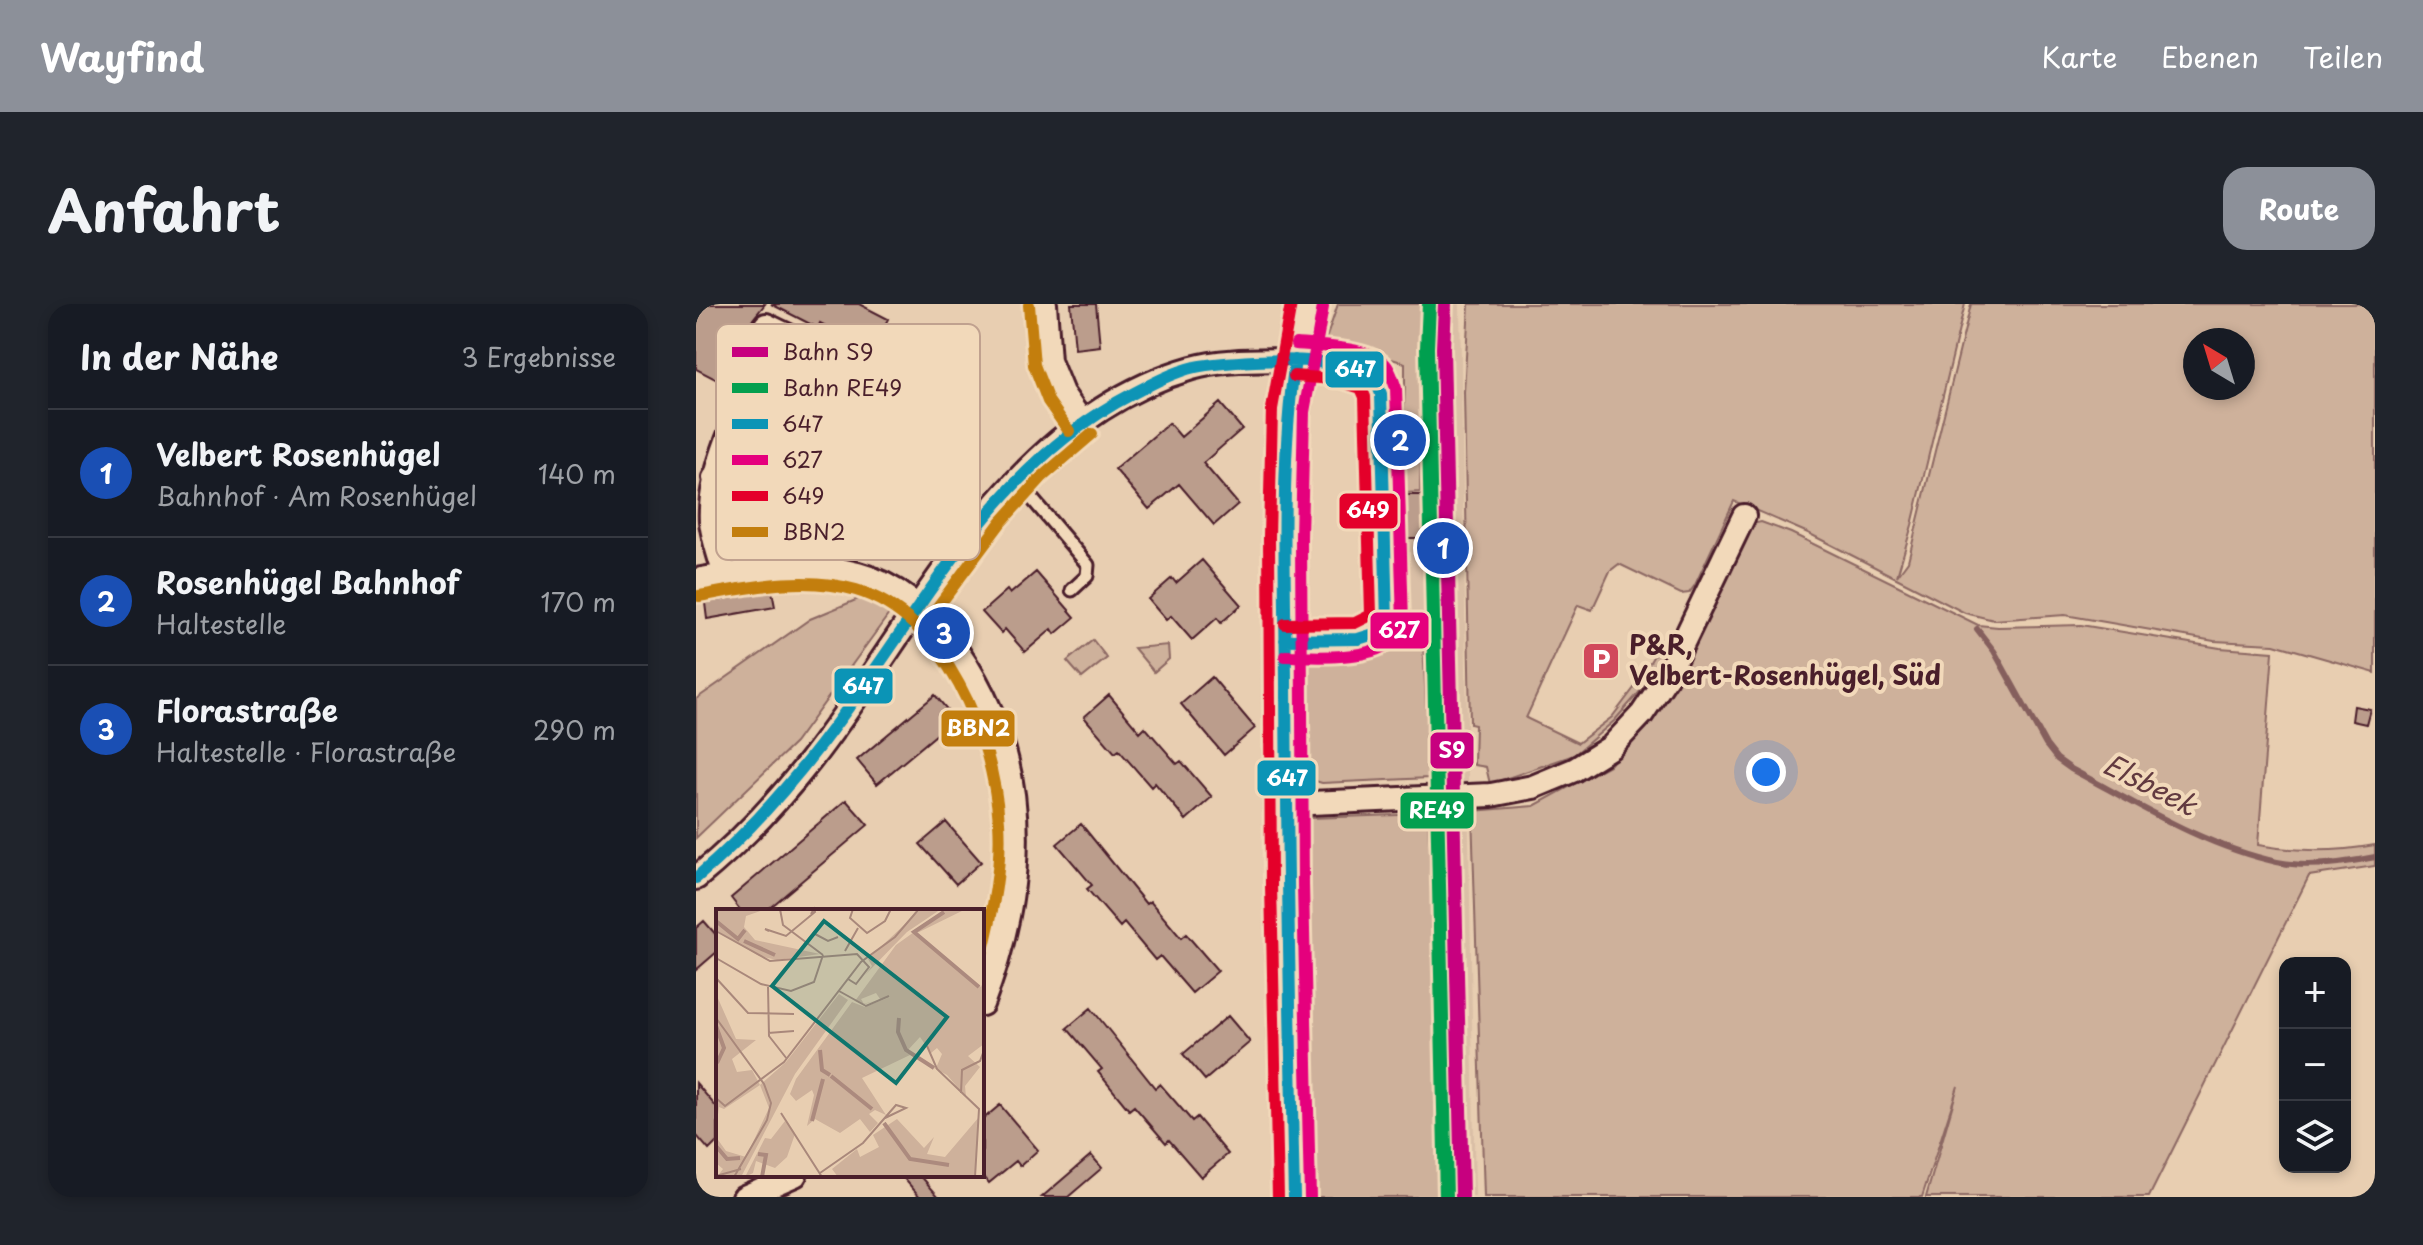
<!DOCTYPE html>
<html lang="de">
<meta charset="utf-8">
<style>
:root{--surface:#171b24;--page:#20242c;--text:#f1f3f6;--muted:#9ea1a6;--line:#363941;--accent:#8c9099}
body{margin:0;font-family:"Playpen Sans",sans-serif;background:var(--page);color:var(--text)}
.controls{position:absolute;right:24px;bottom:24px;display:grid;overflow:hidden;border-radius:16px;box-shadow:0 4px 12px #0003}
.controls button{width:72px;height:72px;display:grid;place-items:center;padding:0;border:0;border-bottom:2px solid var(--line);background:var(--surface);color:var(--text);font:40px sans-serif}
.compass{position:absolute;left:1487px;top:24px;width:72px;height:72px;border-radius:50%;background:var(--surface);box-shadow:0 4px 12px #0003;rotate:322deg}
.you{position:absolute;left:1070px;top:468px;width:28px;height:28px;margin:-20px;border:6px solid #fff;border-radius:50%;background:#1a73e8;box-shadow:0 0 0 12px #1a73e833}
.badge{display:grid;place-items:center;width:52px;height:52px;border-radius:50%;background:var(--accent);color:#fff;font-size:26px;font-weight:700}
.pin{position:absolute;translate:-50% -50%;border:4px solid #fff;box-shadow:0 2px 8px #0006}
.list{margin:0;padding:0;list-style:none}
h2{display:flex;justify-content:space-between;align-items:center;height:104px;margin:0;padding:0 32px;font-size:34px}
h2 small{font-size:26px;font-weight:400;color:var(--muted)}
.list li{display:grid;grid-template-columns:52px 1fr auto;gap:24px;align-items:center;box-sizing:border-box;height:128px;padding:0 32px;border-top:2px solid var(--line)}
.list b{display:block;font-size:30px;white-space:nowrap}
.list p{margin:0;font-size:26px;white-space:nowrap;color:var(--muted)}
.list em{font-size:26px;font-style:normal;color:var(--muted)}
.icon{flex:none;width:44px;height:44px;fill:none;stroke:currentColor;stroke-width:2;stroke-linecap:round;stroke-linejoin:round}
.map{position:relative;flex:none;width:1679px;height:893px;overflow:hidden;border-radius:24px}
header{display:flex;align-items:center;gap:48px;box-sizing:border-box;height:112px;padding:0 40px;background:var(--accent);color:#fff}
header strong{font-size:38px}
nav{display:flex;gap:44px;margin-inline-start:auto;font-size:28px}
.intro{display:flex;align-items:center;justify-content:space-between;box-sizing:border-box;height:192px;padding:0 48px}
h1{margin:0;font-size:56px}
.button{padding:20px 36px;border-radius:24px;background:var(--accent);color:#fff;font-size:28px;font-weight:700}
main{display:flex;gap:48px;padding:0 48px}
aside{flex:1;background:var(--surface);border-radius:24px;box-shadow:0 4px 12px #0003}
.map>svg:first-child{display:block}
</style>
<header>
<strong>Wayfind</strong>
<nav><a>Karte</a><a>Ebenen</a><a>Teilen</a></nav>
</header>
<div class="intro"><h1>Anfahrt</h1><a class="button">Route</a></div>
<main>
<aside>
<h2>In der Nähe<small>3 Ergebnisse</small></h2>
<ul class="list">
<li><span class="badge" style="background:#1a4fb4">1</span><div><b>Velbert Rosenhügel</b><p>Bahnhof · Am Rosenhügel</p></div><em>140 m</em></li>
<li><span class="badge" style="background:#1a4fb4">2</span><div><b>Rosenhügel Bahnhof</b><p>Haltestelle</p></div><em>170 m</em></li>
<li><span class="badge" style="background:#1a4fb4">3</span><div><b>Florastraße</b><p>Haltestelle · Florastraße</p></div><em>290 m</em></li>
</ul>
</aside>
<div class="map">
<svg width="1679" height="893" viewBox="0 0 1679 893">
<rect width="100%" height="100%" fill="#e8ceb1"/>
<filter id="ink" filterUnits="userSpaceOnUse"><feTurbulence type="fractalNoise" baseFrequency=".0125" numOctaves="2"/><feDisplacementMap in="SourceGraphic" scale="16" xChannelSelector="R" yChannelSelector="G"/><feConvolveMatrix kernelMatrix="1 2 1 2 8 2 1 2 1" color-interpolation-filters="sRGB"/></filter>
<g filter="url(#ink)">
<!-- built -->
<path fill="#dabfa6" d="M724,0H764L779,893H745L732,510L733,450L731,449L726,315H710L709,189L724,188Z"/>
<!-- green -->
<path fill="#ceb19b" stroke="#8c6863" stroke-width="2" fill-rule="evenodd" d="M642,0H724V188L709,189V59L630,35Z
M773,0H1269L1216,221L1201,272L1212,257L1275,0H1679V369L1578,340L1518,337L1369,311L1298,316L1269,309L1112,229L1038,197L999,281L993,289L985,290L923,260L914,267L896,306L882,301L830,414L882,439L916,413L941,380L968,334L975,338L948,383L918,417L878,451L794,480L790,463L778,461L779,421L774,420L768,88ZM1499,36H1547V84H1499Z
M1065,218L1095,229L1282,321L1302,323L1385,321L1524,344L1577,348L1562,541C1601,548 1640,548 1679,541V562L1613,572L1453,893H1230L1262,782L1226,893H788L776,507L838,502L915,460L989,358L1056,220Z
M172,291L193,310L99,439L0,534V395L114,315Z
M710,315H726L733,474L626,479L613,475L612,347L689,337Z
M397,336L411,354L386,374L371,357Z
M472,341L473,355L458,368L438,344Z
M732,510L745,893H617L610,668L614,514Z"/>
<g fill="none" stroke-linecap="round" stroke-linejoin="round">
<!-- stream -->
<path stroke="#855f5d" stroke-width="6" d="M1281,325L1298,347L1350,441L1361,455L1375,465C1441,500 1507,542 1581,558C1610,564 1650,559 1679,553"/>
</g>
<!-- building -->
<path fill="#bb9d8c" stroke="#4a1f2b" stroke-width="2" d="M0,0H69L57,15L27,79L0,65Z
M75,0H163L192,15L177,44L180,45L154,95L180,109L172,123L146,108L134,131L104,120L102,124L88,117L86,121L59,106L68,89L81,95L86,85L100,93L103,88L116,96L151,33L124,19L122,24Z
M375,0H400L404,42L379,45Z
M524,99L546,125L507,159L542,200L518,221L483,180L453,205L419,165L473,119L485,133Z
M710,191H726V234H711Z
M506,256L545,301L525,319L521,314L496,336L475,312L470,316L452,295L476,274L480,279Z
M340,268L379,313L359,330L356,325L329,348L309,325L305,329L286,308L311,286L314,290Z
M76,287L79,303L11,315L9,299Z
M516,373L559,424L528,451L485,400Z
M239,391L259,415L181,480L161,456Z
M413,391L444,428L449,423L481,460L485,457L516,493L490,516L459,479L455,483L423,446L419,449L388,413Z
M1658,402L1674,405L1670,420L1656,417Z
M150,496L172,521L70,607H45L35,594Z
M250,518L285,558L260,580L224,540Z
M385,520L450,600L454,597L485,634L490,630L522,667L496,689L464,652L459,656L428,619L424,623L391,585L396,581L361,540Z
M8,617L22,633V647L0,666V624Z
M395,704L459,784L464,780L496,817L501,813L532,850L505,873L473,836L470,839L438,802L433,806L402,768L406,765L371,724Z
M532,712L554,738L509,776L487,750Z
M0,779L22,805V837L13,846L0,831Z
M304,801L342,846L324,862L320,857L293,879L286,870V816Z
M395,851L406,864L372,893H346Z
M205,871H224L243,893H224Z"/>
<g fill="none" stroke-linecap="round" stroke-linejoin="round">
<defs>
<path id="service" d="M321,177L392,261L391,272L376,286
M590,336L662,335L678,330L691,318L685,90L678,72C649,58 631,58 600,56"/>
<path id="minor" d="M349,0L353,57L366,89L386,118
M70,21L99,35L83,67L55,53Z
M18,174L175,148L231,42
M29,271C24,254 17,235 15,217C12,171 44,99 68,60
M0,276C54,267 108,255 162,270C204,281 236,312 261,347C337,457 333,578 286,700
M592,500L795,491L837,483L878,466L915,443L946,410L970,374L1048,212
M0,574C42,540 80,500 114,457C223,318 311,116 496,64C528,55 565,57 599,56
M48,893L99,871"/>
<path id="tertiary" d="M598,893L591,581L589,233L592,107L599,56L611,0"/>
</defs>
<!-- service casing -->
<use href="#service" stroke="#4a1f2b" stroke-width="17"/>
<!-- minor casing -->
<use href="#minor" stroke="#4a1f2b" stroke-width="28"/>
<!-- tertiary casing -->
<use href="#tertiary" stroke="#4a1f2b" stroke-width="34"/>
<!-- service -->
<use href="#service" stroke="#f2d9ba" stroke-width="11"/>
<!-- minor -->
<use href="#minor" stroke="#f2d9ba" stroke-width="22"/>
<!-- tertiary -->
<use href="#tertiary" stroke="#f2d9ba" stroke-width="28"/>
<defs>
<path id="bus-1" d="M0,574C58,525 105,469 149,408C236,290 302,159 438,89C457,79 478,68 499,63C519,59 539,58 559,57C601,55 639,56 678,72L685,90L691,318L678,330L662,335L589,336
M598,893C594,721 591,549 590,377C589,270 584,162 599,56"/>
<path id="bus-2" d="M589,352C623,352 695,361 707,319L700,84C697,77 695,66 689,60C671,43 624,42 600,40
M614,893L607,581L605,233L608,108L627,3"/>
<path id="bus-3" d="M589,320L659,319L675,311L669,93L665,84L637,75L598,72
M582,893L575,581L573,233L576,105L595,0"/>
<path id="bus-4" d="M333,1L338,61L352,97L373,127
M3,292C54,283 109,271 160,286C250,313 297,433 303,518C306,562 297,607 286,650
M235,312L305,218L346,173L396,130"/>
</defs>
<!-- bus-1 casing -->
<use href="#bus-1" stroke="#f2d9ba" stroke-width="18"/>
<!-- bus-2 casing -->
<use href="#bus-2" stroke="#f2d9ba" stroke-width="18"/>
<!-- bus-3 casing -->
<use href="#bus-3" stroke="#f2d9ba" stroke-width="18"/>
<!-- bus-4 casing -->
<use href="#bus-4" stroke="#f2d9ba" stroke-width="18"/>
<!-- bus-1 -->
<use href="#bus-1" stroke="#0b94b6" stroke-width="12"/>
<!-- bus-2 -->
<use href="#bus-2" stroke="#e5007d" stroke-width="12"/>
<!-- bus-3 -->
<use href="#bus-3" stroke="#e4002b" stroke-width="12"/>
<!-- bus-4 -->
<use href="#bus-4" stroke="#c37e0d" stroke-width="12"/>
<defs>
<path id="rail-1" d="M749,0L747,44L766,893"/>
<path id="rail-2" d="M733,0L731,44L750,893"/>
</defs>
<!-- rail-1 casing -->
<use href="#rail-1" stroke="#f2d9ba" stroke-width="20"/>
<!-- rail-2 casing -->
<use href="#rail-2" stroke="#f2d9ba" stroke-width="20"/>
<!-- rail-1 -->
<use href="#rail-1" stroke="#c7007f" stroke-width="14"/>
<!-- rail-2 -->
<use href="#rail-2" stroke="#049f4f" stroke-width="14"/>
</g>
</g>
<!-- icons -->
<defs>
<symbol id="parking-square" viewBox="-11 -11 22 22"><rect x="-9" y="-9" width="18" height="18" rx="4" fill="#d1495b" stroke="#f2d9ba"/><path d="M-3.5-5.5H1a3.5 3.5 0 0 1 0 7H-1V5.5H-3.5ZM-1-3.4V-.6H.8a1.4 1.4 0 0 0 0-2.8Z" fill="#fff"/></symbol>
</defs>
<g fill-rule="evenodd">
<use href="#parking-square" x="883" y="335" width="44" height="44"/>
</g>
<g text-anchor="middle" stroke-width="8" stroke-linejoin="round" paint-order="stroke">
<!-- poi labels -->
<g font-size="26" font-weight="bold" fill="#4a1f2b" stroke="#f2d9ba" text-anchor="start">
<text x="933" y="351">P&amp;R,<tspan x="933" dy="30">Velbert-Rosenhügel, Süd</tspan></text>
</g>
<!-- water labels -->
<g font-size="28" font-style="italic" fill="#623a40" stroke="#f2d9ba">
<text transform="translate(1454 481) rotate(27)" y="10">Elsbeek</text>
</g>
</g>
<!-- overview -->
<g transform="translate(20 605)">
<rect width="268" height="268" fill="#e8ceb1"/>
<path d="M0,0H50L30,7L28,18L39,31L104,45L61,51L43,47L0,21ZM205,0H225L191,23L149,66L156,57L152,50ZM230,0H250L201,24L265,78L268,71V135L252,147L264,158L249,177L250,188L231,166L194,146L146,169L170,206L159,201L153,205L162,214L154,223L144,210L124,224L99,210L91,217L98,186L96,181L80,192L74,185L80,170L136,93L149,98L174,88L164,90L160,84L145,90L148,95L160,92L146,95L139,92L180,36ZM204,128L215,144L221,139L226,145L220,159L192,141ZM0,85L20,130L40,131L16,150L21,163L36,161L44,176L70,153L123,85L132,91L79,165L25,268H1L7,260L0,254V228L10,242L30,248L53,199L44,176L8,200L3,198L0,221ZM263,208L259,268H122L116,260L141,240L144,248L163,238L157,226L181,210L208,239L218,228L211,245L229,248ZM69,212L79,225L71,248L59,259L40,252L37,264L29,268L49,229L55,230Z" fill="#ceb19b" fill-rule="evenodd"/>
<path fill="none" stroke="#ac8a7e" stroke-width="4" d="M228,3L198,23L263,78M0,12L22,30L29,21M28,32L59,46M183,109L182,123L190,141L218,159M0,117L8,139L1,154M104,141L106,161L114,166M115,167L156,200M96,212L107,170M168,214L194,250L233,256M0,237L11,250L24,249M42,245L50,246L46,268"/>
<path fill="none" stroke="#a9887b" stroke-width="2" d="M64,0L67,16L107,46M137,0L134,9L151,24L169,12L175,0M0,22L54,52L141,45L153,58L140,75L132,70M53,22L49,20L70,27L99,3L98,0L95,5M99,25L112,32L122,28M129,42L142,19M0,49L45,75L75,82L98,73L107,46M0,69L32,104L78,105M52,78L53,127L71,150M123,82L150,97L173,87M0,109L48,175L55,194L51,211L18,268M52,124L78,122M211,137L221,160L263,200L259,268M245,184L246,161L264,152L267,144M0,189L9,197L68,153L145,53L179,28L203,0M65,204L106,268M104,264L147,234L180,196L190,199L169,209M0,267L25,260"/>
<path fill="#0f766e" fill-opacity="0.15" stroke="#0f766e" stroke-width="4" d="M108,12L231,108L180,174L56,77Z"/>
<rect width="268" height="268" fill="none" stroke="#4a1f2b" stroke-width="4"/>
</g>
<!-- legend -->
<rect x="20" y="20" width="264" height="236" rx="12" fill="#f2d9ba" stroke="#c0a18f" stroke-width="2"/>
<rect x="36" y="43" width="36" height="10" fill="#c7007f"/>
<rect x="36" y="79" width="36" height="10" fill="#049f4f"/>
<rect x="36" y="115" width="36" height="10" fill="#0b94b6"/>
<rect x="36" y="151" width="36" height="10" fill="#e5007d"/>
<rect x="36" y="187" width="36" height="10" fill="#e4002b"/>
<rect x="36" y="223" width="36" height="10" fill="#c37e0d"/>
<g font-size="22" fill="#4a1f2b">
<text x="86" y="56">Bahn S9</text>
<text x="86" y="92">Bahn RE49</text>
<text x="86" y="128">647</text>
<text x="86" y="164">627</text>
<text x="86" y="200">649</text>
<text x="86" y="236">BBN2</text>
</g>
<g stroke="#f2d9ba" stroke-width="3">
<rect x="628" y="46" width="61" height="39" rx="8" fill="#0b94b6"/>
<rect x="642" y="188" width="61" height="38" rx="8" fill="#e4002b"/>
<rect x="673" y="307" width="61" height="39" rx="8" fill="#e5007d"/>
<rect x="137" y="363" width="61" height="38" rx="8" fill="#0b94b6"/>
<rect x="244" y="405" width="76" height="39" rx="8" fill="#c37e0d"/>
<rect x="733" y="427" width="46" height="39" rx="8" fill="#c7007f"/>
<rect x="560" y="455" width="61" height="38" rx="8" fill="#0b94b6"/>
<rect x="703" y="487" width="76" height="39" rx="8" fill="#049f4f"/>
</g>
<g font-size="22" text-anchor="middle" font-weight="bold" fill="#fff">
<text x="659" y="73">647</text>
<text x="672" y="214">649</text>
<text x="703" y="334">627</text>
<text x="167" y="390">647</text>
<text x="282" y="432">BBN2</text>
<text x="756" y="454">S9</text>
<text x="591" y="482">647</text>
<text x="741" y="514">RE49</text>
</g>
</svg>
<div class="controls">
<button>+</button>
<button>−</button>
<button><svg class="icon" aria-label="layers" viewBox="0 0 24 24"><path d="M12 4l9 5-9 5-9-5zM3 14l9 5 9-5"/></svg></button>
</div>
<svg class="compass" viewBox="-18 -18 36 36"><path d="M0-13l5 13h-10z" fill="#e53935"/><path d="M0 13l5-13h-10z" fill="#9ea1a6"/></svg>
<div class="you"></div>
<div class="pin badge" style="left:747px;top:244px;background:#1a4fb4">1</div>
<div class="pin badge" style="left:704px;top:136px;background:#1a4fb4">2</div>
<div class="pin badge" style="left:248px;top:329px;background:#1a4fb4">3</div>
</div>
</main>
